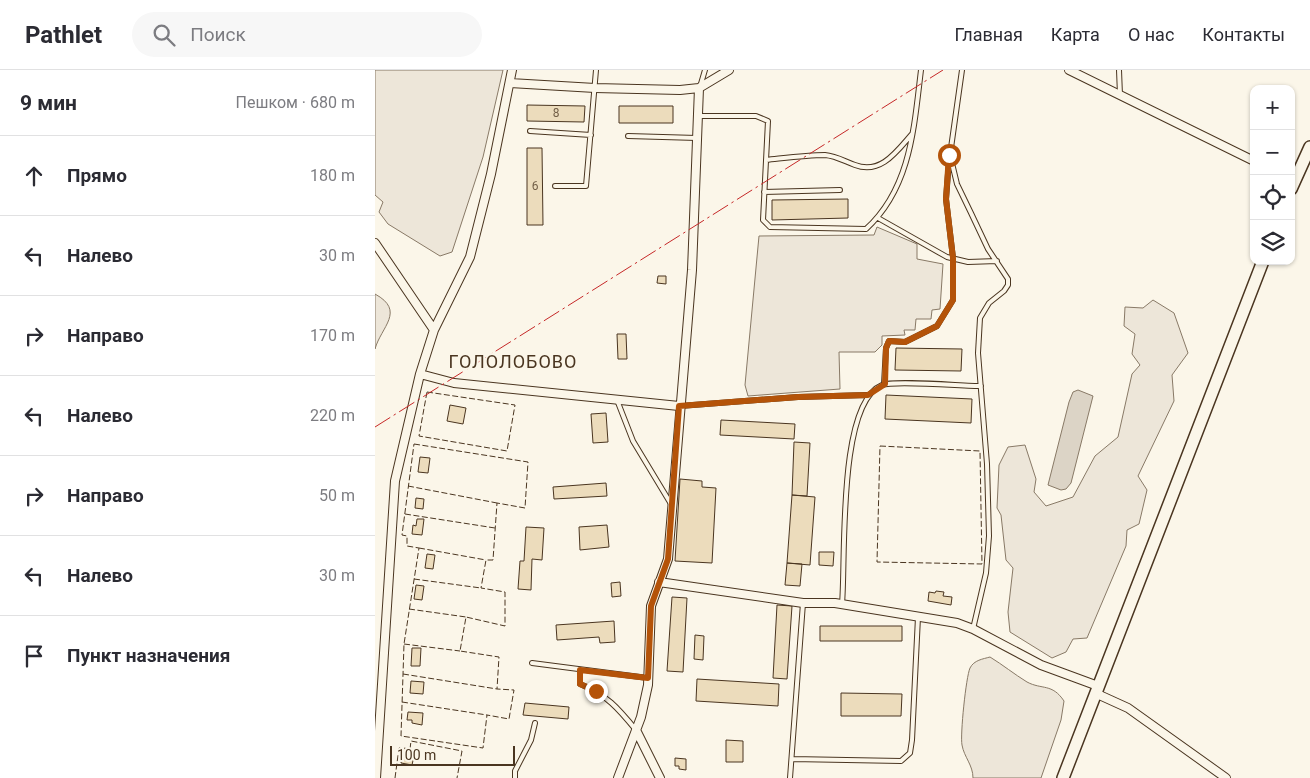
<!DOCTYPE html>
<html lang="ru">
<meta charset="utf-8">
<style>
:root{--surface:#fff;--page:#f7f7f7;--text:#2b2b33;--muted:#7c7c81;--line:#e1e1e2}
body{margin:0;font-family:Roboto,sans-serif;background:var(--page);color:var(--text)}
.controls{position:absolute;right:15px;top:15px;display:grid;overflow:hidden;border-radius:10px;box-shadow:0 1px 4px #0004}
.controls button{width:45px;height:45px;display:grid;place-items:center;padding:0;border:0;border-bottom:1px solid var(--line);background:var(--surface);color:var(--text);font:25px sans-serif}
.scale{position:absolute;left:15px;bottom:12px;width:125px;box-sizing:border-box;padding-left:5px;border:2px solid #4a3520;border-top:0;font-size:14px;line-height:18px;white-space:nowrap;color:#4a3520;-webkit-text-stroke:4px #fbf6e9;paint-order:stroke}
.stop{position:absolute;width:15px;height:15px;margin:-11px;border:4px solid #b45309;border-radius:50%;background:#fff}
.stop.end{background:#b45309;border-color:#fff;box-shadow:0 1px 5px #0008}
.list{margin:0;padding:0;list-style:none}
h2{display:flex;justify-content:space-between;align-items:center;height:65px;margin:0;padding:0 20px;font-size:21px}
h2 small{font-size:16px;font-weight:400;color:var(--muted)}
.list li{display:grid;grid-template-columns:32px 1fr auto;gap:15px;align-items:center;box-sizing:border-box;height:80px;padding:0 20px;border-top:1px solid var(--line)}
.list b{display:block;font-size:19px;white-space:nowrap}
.list em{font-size:16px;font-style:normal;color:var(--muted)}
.icon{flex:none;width:28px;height:28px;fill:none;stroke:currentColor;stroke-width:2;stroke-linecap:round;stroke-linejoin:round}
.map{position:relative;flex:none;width:935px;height:708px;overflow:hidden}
header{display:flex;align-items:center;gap:30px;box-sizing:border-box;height:70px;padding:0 25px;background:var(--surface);border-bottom:1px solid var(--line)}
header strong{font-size:24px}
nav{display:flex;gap:28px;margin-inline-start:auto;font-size:18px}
.search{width:350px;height:45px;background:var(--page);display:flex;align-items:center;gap:12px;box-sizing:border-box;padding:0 18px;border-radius:28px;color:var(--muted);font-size:19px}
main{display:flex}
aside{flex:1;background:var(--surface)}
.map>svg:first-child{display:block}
</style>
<header>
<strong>Pathlet</strong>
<div class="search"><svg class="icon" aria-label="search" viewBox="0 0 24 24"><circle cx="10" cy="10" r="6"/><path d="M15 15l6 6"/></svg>Поиск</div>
<nav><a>Главная</a><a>Карта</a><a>О нас</a><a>Контакты</a></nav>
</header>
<main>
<aside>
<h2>9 мин<small>Пешком · 680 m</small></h2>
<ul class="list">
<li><svg class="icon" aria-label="ahead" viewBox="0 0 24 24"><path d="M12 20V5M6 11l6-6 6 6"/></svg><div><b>Прямо</b></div><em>180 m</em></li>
<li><svg class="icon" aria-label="left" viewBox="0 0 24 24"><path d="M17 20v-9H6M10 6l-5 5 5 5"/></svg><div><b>Налево</b></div><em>30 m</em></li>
<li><svg class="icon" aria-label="right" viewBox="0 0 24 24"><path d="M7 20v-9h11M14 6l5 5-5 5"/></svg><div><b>Направо</b></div><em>170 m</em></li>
<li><svg class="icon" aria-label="left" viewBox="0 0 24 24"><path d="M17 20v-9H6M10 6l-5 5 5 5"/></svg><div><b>Налево</b></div><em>220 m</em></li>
<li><svg class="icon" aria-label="right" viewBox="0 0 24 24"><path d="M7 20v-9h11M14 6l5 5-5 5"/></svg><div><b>Направо</b></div><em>50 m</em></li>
<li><svg class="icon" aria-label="left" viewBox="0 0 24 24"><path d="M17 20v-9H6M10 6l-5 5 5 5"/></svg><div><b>Налево</b></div><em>30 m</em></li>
<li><svg class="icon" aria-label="arrive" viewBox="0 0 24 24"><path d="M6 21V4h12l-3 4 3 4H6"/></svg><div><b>Пункт назначения</b></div></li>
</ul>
</aside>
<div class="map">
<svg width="935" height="708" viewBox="0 0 935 708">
<rect width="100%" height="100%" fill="#fbf6e9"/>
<!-- green -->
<path fill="#ede6d9" stroke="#887966" d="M0,0H128L108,87L77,182L65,186L13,154L4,142L8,132L0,125Z
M502,157L542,174V189L568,194L565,239L557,240L556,249H541L540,260H529L530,265L507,266V275L500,282H464L465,319L373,326L370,315L384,166L499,165Z
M0,224C31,241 6,257 0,279Z
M778,230L799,243L813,283L797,305L799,331L763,406L772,420L764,454L752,460L751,476L712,568L698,569L691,582L677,588L635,562L633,542L638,498L631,490L626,445L622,438L624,395L633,377L650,375L661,409L659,422L671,436L698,427L720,386L743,367L757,304L765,295L757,284L760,264L749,256L750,237L768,238Z
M615,587C628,595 639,604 652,612C667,620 677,613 689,631L686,650L666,708H598C598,695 589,687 587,675C585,665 591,607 595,598C599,590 608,589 615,587Z"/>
<!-- water -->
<path fill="#dcd4c6" stroke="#887966" d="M703,320L718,326L696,413L691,419L686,420L673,415L694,332L698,322Z"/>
<!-- building -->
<path fill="#ecdcbc" stroke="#4a3520" d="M152,35L210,36L209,52L152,51Z
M244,36H298V53H244Z
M152,78H167L168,155H152Z
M473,129V148L397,150V130Z
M283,206H291V214L282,213Z
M242,264H251L252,289H243Z
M521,278L587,279L586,301L520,300Z
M511,325L597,329L596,353L510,349Z
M75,335L91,338L88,354L72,351Z
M231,343L233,372L218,373L216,344Z
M346,350L420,354L419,369L345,365Z
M419,372L435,373L432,426L417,425Z
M45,387L55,388L53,403L43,402Z
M305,409L327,411V417L341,418L337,493L300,491Z
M231,413L232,426L179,429L178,417Z
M417,425L440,427L435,495L412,493Z
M41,428L49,429L48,439L40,438Z
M42,449H49L47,465L37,464L38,455L41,456Z
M232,455L234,477L205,480L204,457Z
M151,457L169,458L167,490L157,489L156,520L143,519L145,491H149Z
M444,482H459L458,496L444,495Z
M52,484L60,485L58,499L50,498Z
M412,493L427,494L425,516L410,515Z
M245,512L246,526L237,527L236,513Z
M41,515L49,516L47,530L39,529Z
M561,521L569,522L568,526L577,527L576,535L553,531L554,522L560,523Z
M297,527L312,528L308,602L292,601Z
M402,535L417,536L412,609L398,608Z
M239,551L240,572L225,573L224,567L182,570L181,555Z
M445,556H527V571H445Z
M320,565L329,566L328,590L319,589Z
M37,578H46L45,596H36Z
M322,609L404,614L403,636L321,631Z
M36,611L49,612L48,624L35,623Z
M466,623L527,624L526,646H466Z
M150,633L194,637L193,649L148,645Z
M33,642L48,643L47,655L37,653V650H32Z
M351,670L368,671V692H351Z
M28,678L35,679L34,685L39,686L37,695L26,693Z
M300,688L311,689V700L304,699V696H300Z"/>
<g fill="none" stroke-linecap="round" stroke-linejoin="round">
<defs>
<path id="lane" d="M587,0L575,85L582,114L596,143L613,179L633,209V215L629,221L614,233L605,248L603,283L612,394L614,466L611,503L598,559
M744,0L745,25
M325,17L330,0
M323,46H381L393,51L388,150L395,157L491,159C536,118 539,57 546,0
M155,61L216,65
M253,66L322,68
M391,90C410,88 431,85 450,85C461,86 469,91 480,95C506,105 522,81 537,64
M180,116H211L221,0
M389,122L465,120
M503,148L572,187L593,192L622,191
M509,314L511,278L514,271L530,272L562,256L578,230V188L571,129L574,91
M242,330L258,371L296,434
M305,336L423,327L493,325
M467,534C471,491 462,333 507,315C519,310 588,316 606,316
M157,593L273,608
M205,600V614C232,625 243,638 261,660
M417,689L526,691L535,683L537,670L543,547
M140,708V701L156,670L160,653
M415,708L428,533"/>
<path id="street" d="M694,0L879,91
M135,13L220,18L305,20L324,18L354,0
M0,173L59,260L45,304L20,411L1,708
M59,260L95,187L116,104L137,0
M45,304L79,313L304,336
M284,512L428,533H460L582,553L598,559L666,595L723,616
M720,623L753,638L851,708
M261,660L285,708
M243,708L266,647L273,615L276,536L293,489L317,200L324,18"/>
<path id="secondary" d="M916,119L935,77
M688,708L888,191"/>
</defs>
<!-- lane casing -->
<use href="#lane" stroke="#4a3520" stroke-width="6"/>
<!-- street casing -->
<use href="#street" stroke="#4a3520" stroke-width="10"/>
<!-- secondary casing -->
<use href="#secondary" stroke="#4a3520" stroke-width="14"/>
<!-- lane -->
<use href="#lane" stroke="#fbf6e9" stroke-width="4"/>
<!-- street -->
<use href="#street" stroke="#fbf6e9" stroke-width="8"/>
<!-- secondary -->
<use href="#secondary" stroke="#fbf6e9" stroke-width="11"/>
<!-- fence -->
<path stroke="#4a3520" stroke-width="1" stroke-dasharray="6 2.5" stroke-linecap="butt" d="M52,322L140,335L132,381L44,366Z
M39,374L153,392L150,438L122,433L118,490H111L106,518L130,522V556L91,547L85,581L124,587L122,619L139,620L134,649L112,645L108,678L26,666L29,574L44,478L32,476V466L27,465Z
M505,376L605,381L607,494L502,492Z
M33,416L122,433
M30,444L120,458
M44,478L111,490
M39,509L106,518
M34,539L91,547
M29,574L85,581
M28,604L122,619
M27,632L112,645
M35,679L36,671L87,681L82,708
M20,708L24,678H28"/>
<!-- power -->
<path stroke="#c62828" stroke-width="1" stroke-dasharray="18 4 2.5 4" stroke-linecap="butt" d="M0,357L568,0"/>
</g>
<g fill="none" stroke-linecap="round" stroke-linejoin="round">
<!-- route -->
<path stroke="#b45309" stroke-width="6" d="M221,621L205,614V600L273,608L276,536L293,489L304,336L423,327L493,325L510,314L511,278L514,271L530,272L562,256L578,230V188L571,129L574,85"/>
</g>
<g text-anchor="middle" stroke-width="4" stroke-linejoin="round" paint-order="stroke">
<!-- number labels -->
<g font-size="12" fill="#725f47">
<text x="181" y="47">8</text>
<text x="160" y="120">6</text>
</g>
<!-- quarter labels -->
<g font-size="18" letter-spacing="1" fill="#4a3520" stroke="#fbf6e9">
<text x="138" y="298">ГОЛОЛОБОВО</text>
</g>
</g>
</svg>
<div class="controls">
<button>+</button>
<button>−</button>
<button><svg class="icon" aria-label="locate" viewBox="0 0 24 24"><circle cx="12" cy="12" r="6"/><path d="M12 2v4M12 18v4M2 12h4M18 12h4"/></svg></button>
<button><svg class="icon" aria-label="layers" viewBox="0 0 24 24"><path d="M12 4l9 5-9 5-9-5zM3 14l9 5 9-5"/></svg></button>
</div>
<div class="scale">100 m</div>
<div class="stop" style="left:574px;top:85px"></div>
<div class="stop end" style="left:221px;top:621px"></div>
</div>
</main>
